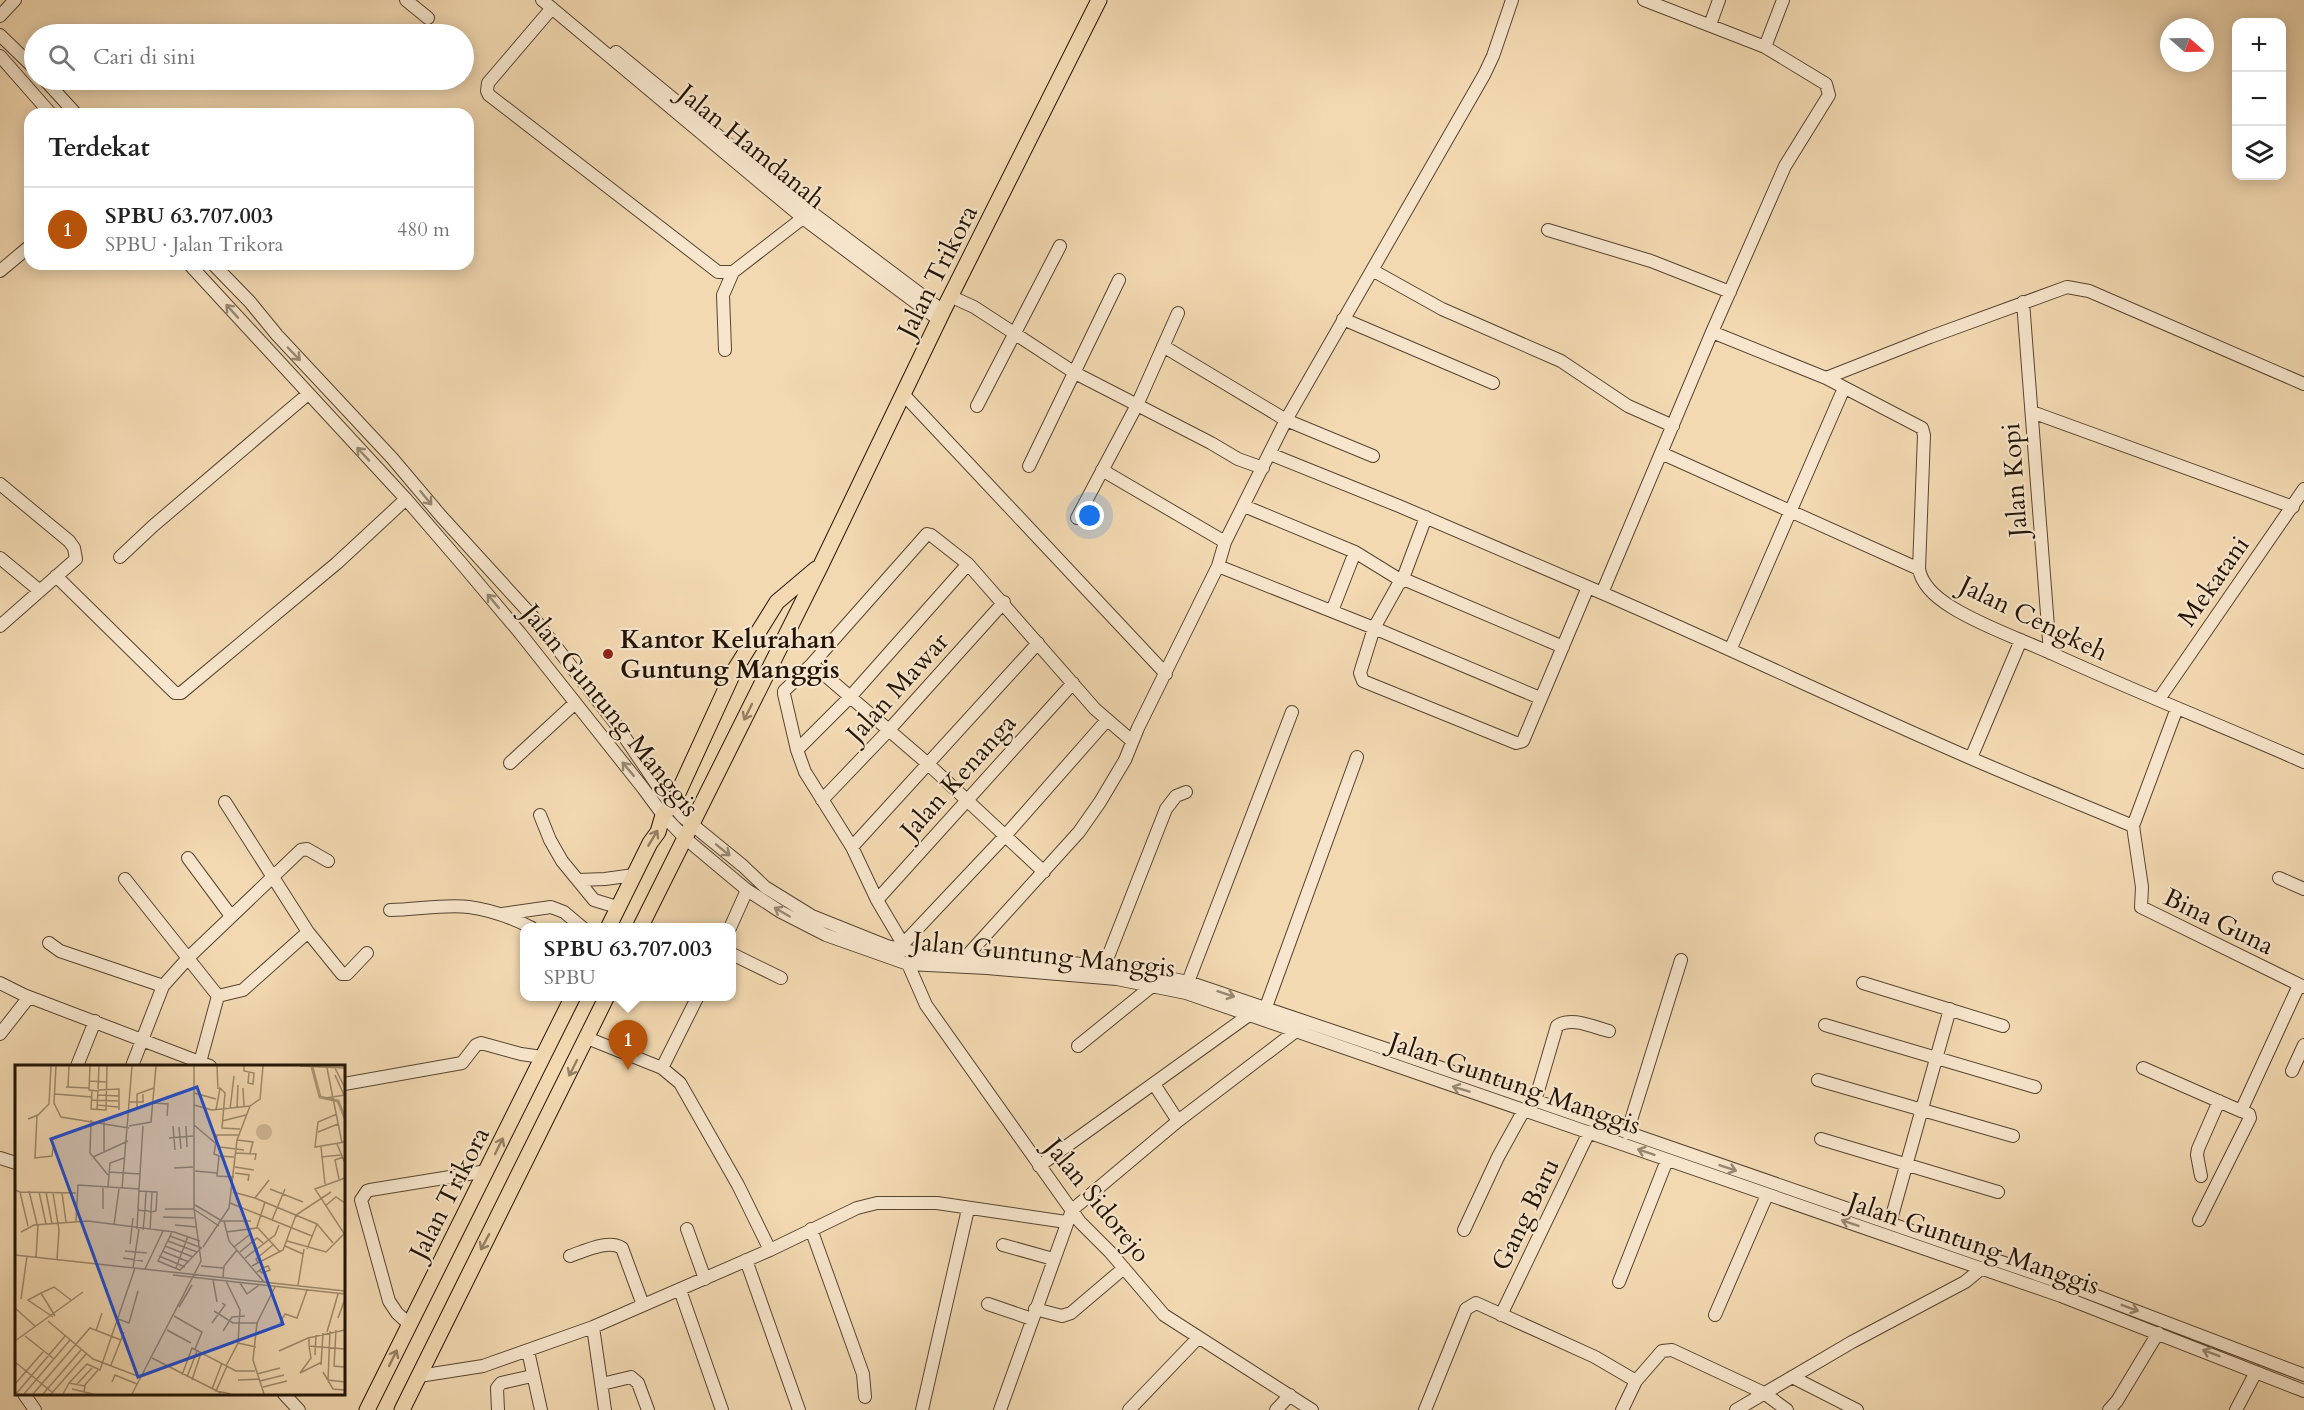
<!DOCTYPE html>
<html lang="id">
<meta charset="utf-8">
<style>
:root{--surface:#fff;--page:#f6f6f6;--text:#222;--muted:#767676;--line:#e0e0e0;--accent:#b45309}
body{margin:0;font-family:Cardo,serif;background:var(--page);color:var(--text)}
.controls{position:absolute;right:18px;top:18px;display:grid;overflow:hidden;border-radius:12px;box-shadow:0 3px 15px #0003}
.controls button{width:54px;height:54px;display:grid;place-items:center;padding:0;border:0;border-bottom:2px solid var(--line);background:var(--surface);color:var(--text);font:30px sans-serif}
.compass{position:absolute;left:2160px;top:18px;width:54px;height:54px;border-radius:50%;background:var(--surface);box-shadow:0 3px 15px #0003;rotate:110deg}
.you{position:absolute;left:1090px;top:516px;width:21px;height:21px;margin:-15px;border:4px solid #fff;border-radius:50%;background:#1a73e8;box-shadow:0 0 0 9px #1a73e833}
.badge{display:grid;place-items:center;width:39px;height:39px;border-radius:50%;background:var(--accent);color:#fff;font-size:20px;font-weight:700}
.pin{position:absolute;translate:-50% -50px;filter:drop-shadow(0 2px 3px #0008)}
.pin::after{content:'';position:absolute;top:32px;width:21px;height:18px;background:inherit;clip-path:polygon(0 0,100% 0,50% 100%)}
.popup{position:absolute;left:520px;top:923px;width:216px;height:78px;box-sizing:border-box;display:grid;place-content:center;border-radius:12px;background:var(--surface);filter:drop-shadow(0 2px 4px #0005);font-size:20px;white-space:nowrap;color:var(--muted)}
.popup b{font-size:22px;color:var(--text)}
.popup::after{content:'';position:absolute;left:50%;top:100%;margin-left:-12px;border:12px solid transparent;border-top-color:var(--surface)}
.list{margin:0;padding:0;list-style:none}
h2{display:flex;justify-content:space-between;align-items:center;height:78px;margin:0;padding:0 24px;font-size:26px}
h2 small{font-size:20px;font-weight:400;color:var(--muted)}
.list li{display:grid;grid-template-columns:39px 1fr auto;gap:18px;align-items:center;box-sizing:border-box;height:84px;padding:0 24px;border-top:2px solid var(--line)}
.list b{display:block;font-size:22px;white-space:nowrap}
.list p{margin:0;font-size:20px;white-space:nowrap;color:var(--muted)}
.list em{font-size:20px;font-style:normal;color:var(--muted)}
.icon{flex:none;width:33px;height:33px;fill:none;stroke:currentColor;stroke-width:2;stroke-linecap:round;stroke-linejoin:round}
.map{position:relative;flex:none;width:2304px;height:1410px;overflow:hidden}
.search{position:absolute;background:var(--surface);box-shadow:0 3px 15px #0003;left:24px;top:24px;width:450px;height:66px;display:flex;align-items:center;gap:15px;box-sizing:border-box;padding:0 21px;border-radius:33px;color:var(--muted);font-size:22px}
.panel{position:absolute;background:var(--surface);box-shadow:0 3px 15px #0003;left:24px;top:108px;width:450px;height:162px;border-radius:18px}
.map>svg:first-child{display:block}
</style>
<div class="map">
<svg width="2304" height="1410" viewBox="0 0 2304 1410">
<rect width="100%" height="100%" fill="#f3d9b2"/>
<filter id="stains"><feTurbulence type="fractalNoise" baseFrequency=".00333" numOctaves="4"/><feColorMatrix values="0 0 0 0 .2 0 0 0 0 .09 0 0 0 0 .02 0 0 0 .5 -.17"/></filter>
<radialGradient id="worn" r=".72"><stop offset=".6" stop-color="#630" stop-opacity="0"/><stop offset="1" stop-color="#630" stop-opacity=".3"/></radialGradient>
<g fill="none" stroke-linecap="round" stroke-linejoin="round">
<defs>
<path id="minor" d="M406,0L428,18
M542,0L804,219L939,320
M552,8L488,83L487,91L489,95L718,272H733
M0,16L15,0
M1710,25L1719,0
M0,35L34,68
M1765,47L1783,0
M616,52L810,211L943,311
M0,56L51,114
M45,80L76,114
M1548,230L1651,261L1730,292
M189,264L406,499L462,564L520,633L643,788L663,815L686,839L747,890L781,912L826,935L908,964L987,968L1117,979L1186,993L2061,1296L2304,1391
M213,264L250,302L277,335L392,458L441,516L533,617L615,723L664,795L683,817L743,866L765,887L812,916L887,946L932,956L1063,962L1124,969L1188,982L1404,1055L2065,1284L2304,1375
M1372,270L1442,309L1561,361L1628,406L1673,426
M0,271L30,246
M952,297L974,307L1075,373L1211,443L1238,459L1263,468
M2023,302L2050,653
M1343,319L1493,383
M1712,332L1826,378L1922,428L1924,435L1919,569C1922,586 1938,599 1953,608C1984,627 2020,639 2053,654C2136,692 2220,725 2304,762
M1163,346L1286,420L1373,456
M725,350L723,295L733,272L808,214
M1826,378L1930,337L2067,287L2089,291L2304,384
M904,395L1166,674
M977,406L1060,246
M2032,412L2293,507
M1661,453L1919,569
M1270,454L1399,506L1602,593L1712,332L1785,166L1829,95L1826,84L1765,47L1644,0
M1029,466L1119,280
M1102,470L1225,542
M0,484L69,541L74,548L76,559L0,626
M1244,506L1355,552L1402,581L1426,517
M1077,518L1137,405L1178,313
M120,557L153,526L308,394
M0,558L40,591
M1218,566L1374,628L1398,585L1402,581H1408L1563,647
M56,576L175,693H181L337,563L406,499
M1602,593C1725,646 1846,704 1968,757C2023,781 2078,803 2133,826
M1332,611L1355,552
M1731,648L1844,388
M812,664L927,763L1044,872
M1540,698L1374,628L1360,673L1363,681L1516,743L1523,741L1588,587
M2159,699L2304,489
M2177,708L2133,826L2142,887L2141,907L2304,987
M797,750L851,696L968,564
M1971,758L2021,640
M510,763L574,704
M822,800L888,731L1004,602
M225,802L308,932L342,974H347L367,953
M540,815L550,840L562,861L594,900L617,907
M852,847L1038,643
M188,858L231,916
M2279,878L2304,889
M125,879L218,996L199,1066
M578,880L605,879L634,875
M877,900L1073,683
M390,910C416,910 443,904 469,907C491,910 513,918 532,928
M502,914L551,907L564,912L583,928
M730,928L747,890
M49,943L60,951L163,986
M903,944L877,900L852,847L805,772L797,750L784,694V691L812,664L927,534L931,535L968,564L1095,709L1132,741
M904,949L903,944L1005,836L1107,720
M732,954L781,978
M964,959L1079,832L1100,802L1125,760L1138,728L1218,566L1225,542L1286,420L1484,75L1493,56L1512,0
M908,964L926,1005L1080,1222L1110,1252L1164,1315L1312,1410
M1104,967L1166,809L1176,796L1186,792
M1188,982L1292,712
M0,983L24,995L210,1066
M1863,983L2003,1026
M218,996L243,990L308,932
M1266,1007L1357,757
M1825,1025L2035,1087
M0,1034L29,997
M587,1038L662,1068L680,1083L738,1185L770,1250
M1078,1046L1152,986
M77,1066L95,1021
M132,1066L163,986L189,957L301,850L307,849L328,861
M662,1068L698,996
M2143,1068L2241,1111L2299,985
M2292,1071L2304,1045
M1818,1080L2013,1136
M344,1084L462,1063L476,1045L481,1043L521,1054L542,1057
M1154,1084L1178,1121
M1535,1101L1557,1026C1571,1016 1593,1027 1609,1031
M1627,1133L1681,960
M1821,1139L1998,1192
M0,1158L16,1163
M1039,1166L1249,1015
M2201,1176L2197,1155L2198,1149L2219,1101
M2199,1220L2250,1118L2249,1114L2241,1111
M1890,1223L1950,1009
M687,1229L705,1279
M811,1229L863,1374L865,1397
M1464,1230L1498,1157L1524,1110
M1003,1245L1053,1259
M570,1256C585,1251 608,1239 622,1248L643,1305
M746,1260L799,1410
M1619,1282L1667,1160
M680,1290L722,1410
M988,1304L1032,1319
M1035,1309L1062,1316L1071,1313L1124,1268
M1501,1315L1589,1132
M1715,1315L1767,1195
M409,1324L397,1313L389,1301L361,1200L367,1191L370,1190L487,1171
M593,1327L605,1410
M528,1351L541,1410
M419,1376L483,1366L593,1327L770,1250L857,1208L877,1203H937L1066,1222
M1792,1377L1857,1410
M1636,1381L1662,1351L1672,1350L1764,1393L1787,1410
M602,1384L631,1377L638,1383L648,1410
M24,1394L35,1410
M284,1394L299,1410
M498,1410L497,1388L501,1383L532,1376
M922,1410L968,1209
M1000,1410L1072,1210L1178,1121L1296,1031
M1129,1410L1198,1338
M1276,1410L1290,1395
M1425,1410L1466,1309L1476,1303L1595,1357L1636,1381L1622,1410
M1736,1410L1852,1342L1965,1282L1982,1268
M2109,1410L2117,1401L2158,1333
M2236,1410L2256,1372"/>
<path id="major" d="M608,928L650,843L658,832L663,815L673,804L734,671L777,602L816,569
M640,928L821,565L943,311L1099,0
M367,1410L573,996
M402,1410L607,996"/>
</defs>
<!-- minor casing -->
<use href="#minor" stroke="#564530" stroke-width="14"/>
<!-- major casing -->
<use href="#major" stroke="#221405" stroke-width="17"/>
<!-- minor -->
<use href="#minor" stroke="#f7e6cd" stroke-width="12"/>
<!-- major -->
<use href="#major" stroke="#f3d9b2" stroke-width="15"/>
</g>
<!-- one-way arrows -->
<defs><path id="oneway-shaft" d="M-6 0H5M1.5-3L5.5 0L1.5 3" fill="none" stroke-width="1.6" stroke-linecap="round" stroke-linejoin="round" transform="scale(1.5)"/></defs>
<g stroke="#978873">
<use href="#oneway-shaft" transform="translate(232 311) rotate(-132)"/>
<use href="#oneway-shaft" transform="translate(294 354) rotate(46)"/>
<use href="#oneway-shaft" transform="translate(363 454) rotate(-133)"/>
<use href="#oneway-shaft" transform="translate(426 498) rotate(51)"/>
<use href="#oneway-shaft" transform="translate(493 601) rotate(-130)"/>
<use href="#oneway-shaft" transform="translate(628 769) rotate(-130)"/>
<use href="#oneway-shaft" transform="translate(723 850) rotate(39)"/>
<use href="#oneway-shaft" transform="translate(782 912) rotate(-150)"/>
<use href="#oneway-shaft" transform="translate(1226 994) rotate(18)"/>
<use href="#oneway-shaft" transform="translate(1461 1089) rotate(-163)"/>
<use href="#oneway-shaft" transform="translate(1646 1152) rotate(-161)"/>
<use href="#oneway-shaft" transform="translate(1728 1168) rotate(19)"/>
<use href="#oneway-shaft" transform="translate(1850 1223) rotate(-161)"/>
<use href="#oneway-shaft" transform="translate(2130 1308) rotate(21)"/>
<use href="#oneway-shaft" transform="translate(2211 1353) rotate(-159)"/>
</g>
<g stroke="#958064">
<use href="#oneway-shaft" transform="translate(748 712) rotate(116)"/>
<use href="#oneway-shaft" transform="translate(653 838) rotate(-59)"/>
<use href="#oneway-shaft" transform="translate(573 1068) rotate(117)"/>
<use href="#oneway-shaft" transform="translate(499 1146) rotate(-64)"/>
<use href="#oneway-shaft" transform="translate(485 1242) rotate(118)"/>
<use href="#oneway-shaft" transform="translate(393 1358) rotate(-64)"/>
</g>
<!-- markers -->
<circle fill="#8f2418" stroke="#f7e6cd" stroke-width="2" cx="608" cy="654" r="6"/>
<g text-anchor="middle" stroke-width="4.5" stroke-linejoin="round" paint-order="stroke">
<!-- street labels -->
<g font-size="26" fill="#221405" stroke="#f7e6cd">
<text transform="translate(752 146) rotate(39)" y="9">Jalan Hamdanah</text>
<text transform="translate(937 271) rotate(-63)" y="9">Jalan Trikora</text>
<text transform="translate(2014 480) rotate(-94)" y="9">Jalan Kopi</text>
<text transform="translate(2213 581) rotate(-55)" y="9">Mekatani</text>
<text transform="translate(2034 618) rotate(26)" y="9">Jalan Cengkeh</text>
<text transform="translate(897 687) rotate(-48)" y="9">Jalan Mawar</text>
<text transform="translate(611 710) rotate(51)" y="9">Jalan Guntung Manggis</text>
<text transform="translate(958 776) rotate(-48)" y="9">Jalan Kenanga</text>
<text transform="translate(2219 921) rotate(26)" y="9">Bina Guna</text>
<text transform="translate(1044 954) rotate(6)" y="9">Jalan Guntung Manggis</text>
<text transform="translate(1515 1083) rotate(19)" y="9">Jalan Guntung Manggis</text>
<text transform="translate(449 1193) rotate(-63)" y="9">Jalan Trikora</text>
<text transform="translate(1098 1200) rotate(51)" y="9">Jalan Sidorejo</text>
<text transform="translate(1525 1214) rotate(-64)" y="9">Gang Baru</text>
<text transform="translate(1974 1243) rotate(19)" y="9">Jalan Guntung Manggis</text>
</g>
<!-- poi labels -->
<g font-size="26" font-weight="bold" fill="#221405" stroke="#f7e6cd" text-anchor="start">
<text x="620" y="648">Kantor Kelurahan<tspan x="620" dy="30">Guntung Manggis</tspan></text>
</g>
</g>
<!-- overview -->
<g transform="translate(15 1065)">
<rect width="330" height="330" fill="#f3d9b2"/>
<path d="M241 67a8 8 0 1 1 16 0a8 8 0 1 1-16 0Z" fill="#cfb895"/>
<path fill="none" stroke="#ac9677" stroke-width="3" d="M297,2L305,32L323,36L330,53"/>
<path fill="none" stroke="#9f8a6d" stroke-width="1.5" d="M41,1L39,38L46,52L114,63M75,1L74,25L83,26L82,44M202,1L203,24M229,1V6L239,8L238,19L233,18L234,8M285,1L330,3M312,3L327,78M320,3L330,23M320,10L329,30M74,16L92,17M51,22L74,23M53,22L54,1M228,23L229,42M83,24L84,1M83,25L104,24V45M77,26L76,44L91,45L92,1M179,28L201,34M40,29L77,32M83,30L104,31M311,33L330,30M76,35L103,36M115,37H128V29M138,38L153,39L152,51M82,40L103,42M179,40L197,45L235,41M122,43V29L139,23M222,43L223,20M215,44L219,11M201,45L205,23L210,28L207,63L225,64M322,49L303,57L300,82L330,77M22,51L20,93L37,91L38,83M13,54L23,50L34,39L36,1M76,55L75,88L93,110M207,56L231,50M89,57V87M179,60L205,82L229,85M114,61L136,57L141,1M158,61L160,85M171,61L172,82M164,62L166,84M303,67L323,59M154,73L178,71M222,75L238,77L235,88M322,79L330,98M306,82L310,119M220,88L241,89L240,95M204,91L199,89L202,70H223M78,92L113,76M219,92L204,91L202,111L219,112M306,92L326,90M220,102L239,105M159,103L178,102M180,106L202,108M94,107L125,109M220,108L234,110L233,116M330,113L300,124L330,170M324,114L320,95L328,92M254,115L240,133L302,159L292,184M93,122L95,98L109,93M88,123V144M107,124L117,1M124,124L128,61M255,124L288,137M0,125L5,127L13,161M14,126L22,159M124,126L142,127L141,146L136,147L137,127M5,127L61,128M24,127L31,159M31,127L37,159M131,127L130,145L136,147L135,165M218,127L240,133M38,128L44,165L42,194M47,128L51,157M250,137L242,162L265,187M215,138L297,171M180,140L207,156H236M310,141L321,132L330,138M150,144H179M123,145L130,146L128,165M180,145L204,161M148,152L179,153M257,155L270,124M61,156L63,120L124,124L122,164M209,156L214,176L249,217M302,159L318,178M99,160L104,124M160,160L181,162M6,167L19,160L73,156L159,167L185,176M157,167L143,196L165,205L186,183M211,167L242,163M155,171L187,183M153,176L182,187M272,176L311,187L329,169M115,179L118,153M150,181L178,192M270,181L288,189M188,182L214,143L222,75L235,41L245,34L248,1M219,182L234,170M110,186L132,188M147,186L174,197M225,187L242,173L248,178M0,190L330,226M144,191L170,202M21,192L23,160M108,193L128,196M230,193L260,170L264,160M243,198L241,194L259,179M186,201L208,203M237,201L268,185L281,150L316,127M118,203L124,164M161,203L173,171M130,204L148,166M242,207L248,203L253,201L255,205L247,208L244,205M158,210L330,229M208,212L209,201L222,185M198,215L202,237M211,216L225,245L223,278L211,301M225,218L232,229L244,220M283,220L289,184M26,228L39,222L56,235M6,234L12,191M164,242L177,220M0,243L20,261M199,246L218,258H242M159,251L187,267L180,284M38,252L13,235L26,228L40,251M323,253L330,234M103,254L114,258L123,226M33,256L78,294L125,312M197,258L210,240L207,238M265,258L270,249L282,253L292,225M152,265L176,278M321,265L319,301L329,302M81,266L87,248M208,266L217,252L230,251M315,266L313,315L330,317M312,267L323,229M10,271L39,294M294,272V281L330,284M0,276L68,227M223,278L241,282M294,281L296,293L285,308L307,297M264,286L293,273L330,265M300,290L301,270M137,293L206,328M0,297L38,328M96,300L109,267M306,300L308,268M212,301L201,326L216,329M308,307L318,324L330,325M242,309L265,303M167,310L177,283L221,306H240M172,312L182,286M177,315L186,288M223,315L244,314M245,316L269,310M97,317L100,310L122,319M54,318L72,299L85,305L120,203M0,319L28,287M62,319L77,303M69,321L83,305M248,322L272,316M57,324L78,329M197,324L207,298M1,329L50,271M9,329L55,275M18,329L75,263L106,275M28,329L66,285M36,329L72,288M48,329L54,318L70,321L69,327M117,329L186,196L179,144V1M249,329L238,295L242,258L260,222"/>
<path fill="#1d4ed8" fill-opacity="0.15" stroke="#1d4ed8" stroke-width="3" d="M182,22L268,259L123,312L36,74Z"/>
<rect width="330" height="330" fill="none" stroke="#221405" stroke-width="3"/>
</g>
<rect width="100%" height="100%" filter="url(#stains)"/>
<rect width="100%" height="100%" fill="url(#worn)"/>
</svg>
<div class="controls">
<button>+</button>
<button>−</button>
<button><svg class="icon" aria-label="layers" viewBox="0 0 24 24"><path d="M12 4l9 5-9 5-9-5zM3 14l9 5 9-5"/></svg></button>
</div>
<svg class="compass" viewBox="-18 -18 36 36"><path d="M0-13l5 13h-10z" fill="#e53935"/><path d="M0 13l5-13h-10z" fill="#767676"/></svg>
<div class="you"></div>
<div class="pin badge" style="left:628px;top:1070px">1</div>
<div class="popup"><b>SPBU 63.707.003</b>SPBU</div>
<div class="search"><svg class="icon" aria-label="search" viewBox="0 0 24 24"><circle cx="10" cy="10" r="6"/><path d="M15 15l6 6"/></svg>Cari di sini</div>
<section class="panel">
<h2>Terdekat<small></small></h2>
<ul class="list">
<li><span class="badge">1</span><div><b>SPBU 63.707.003</b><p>SPBU · Jalan Trikora</p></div><em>480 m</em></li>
</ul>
</section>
</div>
